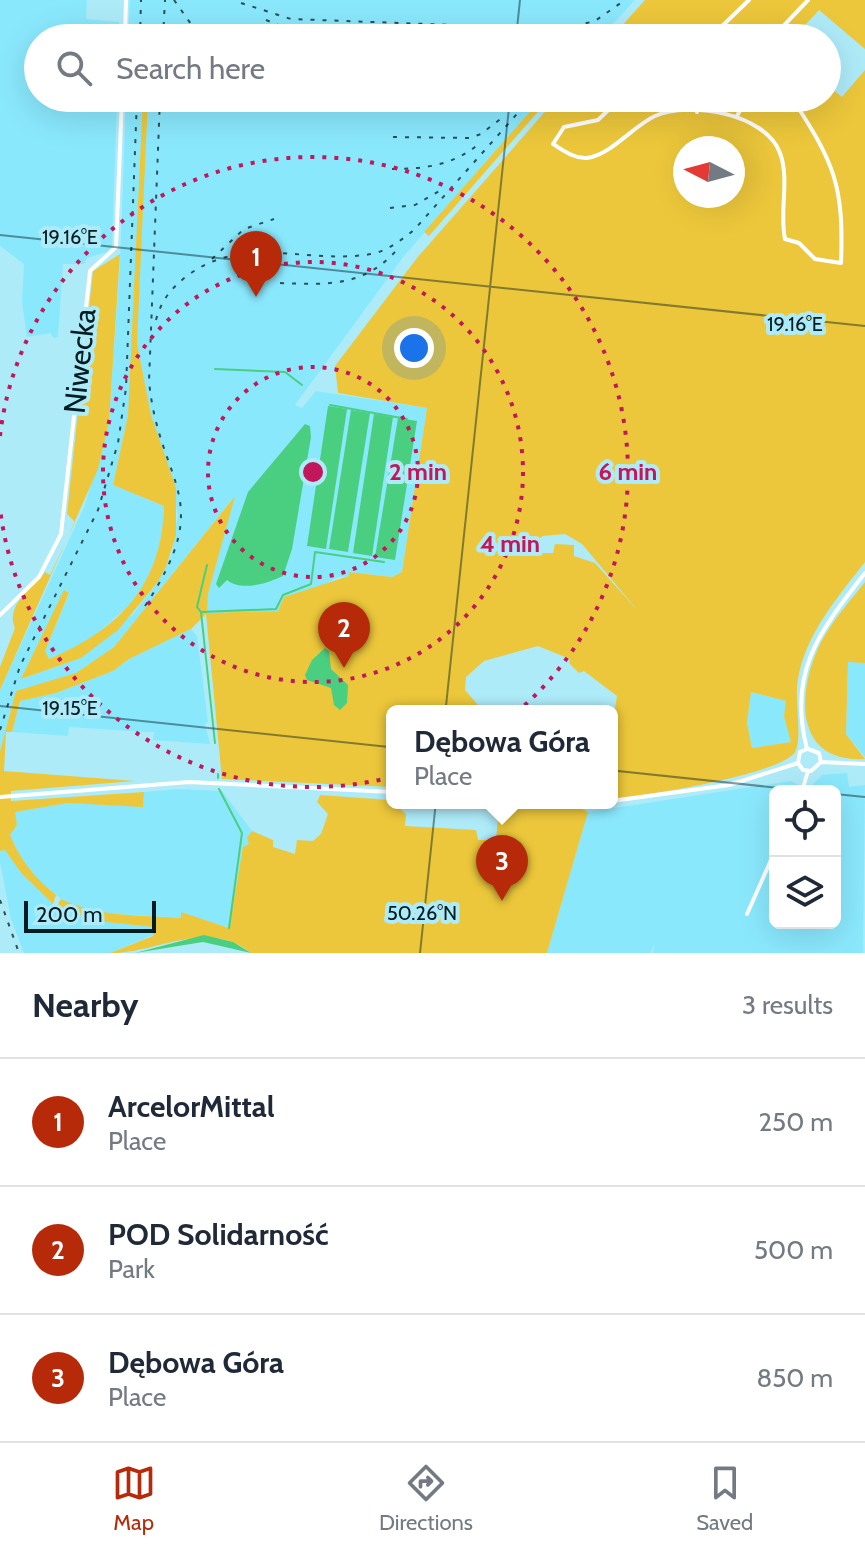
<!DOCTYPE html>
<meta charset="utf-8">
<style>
:root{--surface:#fff;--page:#f6f6f7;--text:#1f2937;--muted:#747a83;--line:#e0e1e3;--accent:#b62a09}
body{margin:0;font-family:Cabin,sans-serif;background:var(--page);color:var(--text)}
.controls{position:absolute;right:24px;bottom:24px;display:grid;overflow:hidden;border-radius:12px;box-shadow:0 8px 32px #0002}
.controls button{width:72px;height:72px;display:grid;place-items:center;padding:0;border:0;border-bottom:2px solid var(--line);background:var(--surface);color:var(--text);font:40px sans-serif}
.compass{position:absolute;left:673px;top:136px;width:72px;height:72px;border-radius:50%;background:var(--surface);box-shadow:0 8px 32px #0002;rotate:276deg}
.scale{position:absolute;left:24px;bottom:20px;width:132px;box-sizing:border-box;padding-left:8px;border:4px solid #031c21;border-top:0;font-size:22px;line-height:28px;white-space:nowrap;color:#031c21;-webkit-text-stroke:6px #aeebf9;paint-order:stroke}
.you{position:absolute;left:414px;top:348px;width:28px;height:28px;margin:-20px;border:6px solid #fff;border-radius:50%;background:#1a73e8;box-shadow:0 0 0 12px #1a73e833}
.badge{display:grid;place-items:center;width:52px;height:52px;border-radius:50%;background:var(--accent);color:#fff;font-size:26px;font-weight:700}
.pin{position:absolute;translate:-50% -66px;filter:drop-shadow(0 2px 4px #0008)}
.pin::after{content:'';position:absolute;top:42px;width:28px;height:24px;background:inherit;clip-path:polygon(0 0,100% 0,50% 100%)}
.popup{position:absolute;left:386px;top:705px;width:232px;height:104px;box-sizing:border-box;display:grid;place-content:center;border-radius:12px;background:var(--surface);filter:drop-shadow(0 2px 6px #0005);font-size:26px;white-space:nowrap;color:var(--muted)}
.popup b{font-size:30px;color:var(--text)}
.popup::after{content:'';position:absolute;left:50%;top:100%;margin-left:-16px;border:16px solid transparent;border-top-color:var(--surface)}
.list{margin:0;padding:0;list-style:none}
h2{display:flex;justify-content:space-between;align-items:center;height:104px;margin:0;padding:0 32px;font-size:34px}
h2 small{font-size:26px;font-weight:400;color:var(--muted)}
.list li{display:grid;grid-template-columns:52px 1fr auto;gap:24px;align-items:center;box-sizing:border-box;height:128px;padding:0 32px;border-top:2px solid var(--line)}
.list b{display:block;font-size:30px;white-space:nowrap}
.list p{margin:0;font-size:26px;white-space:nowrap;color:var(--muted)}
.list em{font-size:26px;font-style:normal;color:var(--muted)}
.icon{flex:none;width:44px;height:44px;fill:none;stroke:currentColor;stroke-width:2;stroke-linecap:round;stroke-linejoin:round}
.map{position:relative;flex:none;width:865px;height:953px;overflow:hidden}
.search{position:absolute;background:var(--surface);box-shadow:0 8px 32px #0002;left:24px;right:24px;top:24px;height:88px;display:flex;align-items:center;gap:20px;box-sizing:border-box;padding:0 28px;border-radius:44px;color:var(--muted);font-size:30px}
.sheet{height:488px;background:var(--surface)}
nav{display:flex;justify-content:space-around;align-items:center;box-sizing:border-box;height:112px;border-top:2px solid var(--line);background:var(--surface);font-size:22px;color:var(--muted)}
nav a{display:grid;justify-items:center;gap:4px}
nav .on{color:var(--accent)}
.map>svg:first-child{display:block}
</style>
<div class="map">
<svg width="865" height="953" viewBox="0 0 865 953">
<rect width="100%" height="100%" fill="#aeebf9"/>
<!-- built -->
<path fill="#8ae8fd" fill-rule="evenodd" d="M0,0H87L86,19L119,22V38H38V98H117L112,246L107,252L87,258L84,264H63L58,337L53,338L51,333L27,337L22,302L24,264L0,246Z
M130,0H635L600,38H128Z
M126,98H542L404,256L295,405L302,408L316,391L427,408L402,572L393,577L350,572L349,576L338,577L279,611L206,613L208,594L233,498L114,647L76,673L16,692L0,751V690L85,505L109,422L120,263ZM134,341L137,343L151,415L178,514L172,553L157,583L134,613L81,658L22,679L64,591L69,594L45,651L49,659L91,640L133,601L152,574L163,542L164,506L113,485L128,415Z
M191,629L197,636L208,722L205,724L210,744L153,740L154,732H146L69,727L68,736L12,732L20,701L56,693L113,671L129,659Z
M848,661L865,663V757L846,734Z
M751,692L786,701L791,742L752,748L747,723Z
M847,773L849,787L865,785L863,953H653L655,944L650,953H547L588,812L791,781L807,790L822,775ZM775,791H835V923H775Z
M178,789L222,791L252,831L249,844L243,848L230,928L181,913V918L88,912L61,899L42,884L21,859L10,835L17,825L14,812L68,803L143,806L144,792Z
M5,849L22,874L53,904L97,921L153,927V935L110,953H24L11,919L0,862V851Z"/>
<!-- green -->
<path fill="#ecc73b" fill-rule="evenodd" d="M645,0H865V49L819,10L793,38H611Z
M865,70V562C838,597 806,633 798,679C794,698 803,738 795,752C782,774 642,797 612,798V729L617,696L584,671L579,673L569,663L570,659L538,646L484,661L466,677L465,690L478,705V711H392V787L222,779L206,614L191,629L129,659L113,671L56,693L20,701L12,732H6L4,771L135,781L11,791V801L144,792L143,807L68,803L15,812L17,825L10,835C20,860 35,878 56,895L53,904L22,874L5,850L0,851V751L16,691L76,673L114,647L235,496L208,594L207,613L278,611L284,597L349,576V572L392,577L402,572L427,408L338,393L335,366L417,258L557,98H827V85L842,97ZM685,148H733V196H685ZM565,534L582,544L638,611L595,563L574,556V545L555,544L553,553H520L543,536ZM751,692L786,701L784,716L791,742L752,748L747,723Z
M143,98H148L137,343L151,415L176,488V535L166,567L157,583L118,630L81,658L21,679L64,590L69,593L45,651L49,659C120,629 162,585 164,506L113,485L128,415Z
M542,98H550L429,236L424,232Z
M120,254L109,422L98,469L0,690V667L15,628C5,605 32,589 45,572L50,575L75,522L67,514L93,271Z
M865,582V663L848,662L846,734L865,759C792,763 797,690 821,642C833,620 850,601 865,582Z
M320,795L390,800L406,814L405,826L476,830L478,840H487L486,869L494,868L499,804L578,807L588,812L547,953H251C207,918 158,953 110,953L153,936V927L97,921L57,906L61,899C100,917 138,915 181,918V912L229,928L243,847L249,844L247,838L252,831L273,840V847L295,854L297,840L313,841L321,834L328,814L317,802Z"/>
<!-- water -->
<path fill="#4acf80" d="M328,406L347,409L326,549L307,546Z
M351,410L370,413L348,552L329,549Z
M374,414L393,417L372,556L353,553Z
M398,418L417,421L395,560L375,557Z
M305,424L310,426L311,437L292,549L283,576C268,583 242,592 227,580L219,588L216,584L248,492Z
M325,648L329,651L331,669L348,685L347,703L340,710L334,705L331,688L307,680L305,675L312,660Z
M204,935L233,942L251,953L203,942L135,953Z"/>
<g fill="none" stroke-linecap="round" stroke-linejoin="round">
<!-- stream -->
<path stroke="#4acf80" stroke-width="2" d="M215,369L285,372L302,385
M330,405L407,419
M207,565L197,607L201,612L215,743
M201,612L276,609L283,595L311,584L315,552L384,562
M218,774V778
M219,789L242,833L229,928"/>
<!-- minor -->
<path stroke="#fff" stroke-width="4" d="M719,29L749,0
M125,38L126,0
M772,38L808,0
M621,98L598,120L564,127L553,144C563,150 574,159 587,158C611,155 633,126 655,116C690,101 765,113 780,153C790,180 779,211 785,239L799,243L815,259L841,263C844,184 834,163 792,98
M697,112L700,98
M737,116L747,98
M0,615L39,577L61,534L90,271L116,247L122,98
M807,749C787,671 820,631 865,573
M808,749L819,753L821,762
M821,762L865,764
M798,763L803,770L811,771L821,762
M798,763L800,752L807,749
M802,791L808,771
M0,797L189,782L392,792
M612,801L729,785L798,763
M747,914L775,851"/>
<!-- rail -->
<path stroke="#2d4f56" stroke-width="2" stroke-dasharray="4 8" stroke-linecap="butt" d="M174,0L191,24L215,38
M241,3L291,19L563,29L595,21L625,0
M266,20L310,38
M140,38L141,0
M163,38L165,0
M470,111H492L513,103
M393,137L469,138L481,134L503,117
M392,169C426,169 455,165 481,142
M390,208L415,205L441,190
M212,259L244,229L274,219
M280,283C329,285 367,287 400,246
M156,320C161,301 171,288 187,276C244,233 308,265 371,254C388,251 401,240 414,230L531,98
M145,606C218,496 159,486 149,381L160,98
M0,730L20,666L98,510L118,443L126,388L137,98
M0,900L19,953"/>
</g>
<!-- ticks -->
<path fill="none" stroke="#031c21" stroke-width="2" stroke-opacity="0.45" d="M516,38L520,0M0,235L865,326M0,706L808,791M835,794L865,797M420,953L510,98"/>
<!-- distance rings -->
<g fill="none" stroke="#c2185b" stroke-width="4" stroke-dasharray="4 8">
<circle cx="313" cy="472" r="105"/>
<circle cx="313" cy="472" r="210"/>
<path d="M0 436A315 315 0 1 1 0 508"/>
</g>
<g text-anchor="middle" stroke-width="8" stroke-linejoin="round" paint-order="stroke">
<!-- street labels -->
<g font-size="30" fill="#031c21" stroke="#aeebf9">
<text transform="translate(80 361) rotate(-84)" y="10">Niwecka</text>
</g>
</g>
<g font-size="20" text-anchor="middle" fill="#031c21" stroke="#aeebf9" stroke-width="8" stroke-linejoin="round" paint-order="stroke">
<text x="70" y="244">19.16°E</text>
<text x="795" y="331">19.16°E</text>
<text x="70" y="715">19.15°E</text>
<text x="422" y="920">50.26°N</text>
</g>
<circle cx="313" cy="472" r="12" fill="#c2185b" stroke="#aeebf9" stroke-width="4"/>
<g font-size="24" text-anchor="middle" font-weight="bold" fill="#c2185b" stroke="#aeebf9" stroke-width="8" stroke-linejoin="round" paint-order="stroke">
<text x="418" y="480">2 min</text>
<text x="628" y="480">6 min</text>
<text x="510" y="552">4 min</text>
</g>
</svg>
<div class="controls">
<button><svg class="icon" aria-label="locate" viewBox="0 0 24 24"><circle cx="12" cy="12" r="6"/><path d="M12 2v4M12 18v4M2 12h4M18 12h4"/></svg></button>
<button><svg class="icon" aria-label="layers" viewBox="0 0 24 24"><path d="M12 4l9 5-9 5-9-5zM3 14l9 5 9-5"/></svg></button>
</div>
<svg class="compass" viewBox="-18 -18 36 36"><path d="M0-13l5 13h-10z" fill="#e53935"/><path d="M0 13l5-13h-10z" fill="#747a83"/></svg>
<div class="scale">200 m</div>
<div class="you"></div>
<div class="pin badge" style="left:256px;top:297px">1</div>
<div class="pin badge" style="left:344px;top:668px">2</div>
<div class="pin badge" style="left:502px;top:901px">3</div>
<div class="popup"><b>Dębowa Góra</b>Place</div>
<div class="search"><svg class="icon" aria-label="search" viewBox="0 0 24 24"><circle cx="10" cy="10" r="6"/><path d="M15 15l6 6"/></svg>Search here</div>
</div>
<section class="sheet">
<h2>Nearby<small>3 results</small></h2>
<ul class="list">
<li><span class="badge">1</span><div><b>ArcelorMittal</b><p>Place</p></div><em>250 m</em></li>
<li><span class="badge">2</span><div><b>POD Solidarność</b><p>Park</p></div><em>500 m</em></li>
<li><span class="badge">3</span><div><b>Dębowa Góra</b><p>Place</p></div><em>850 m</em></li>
</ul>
</section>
<nav>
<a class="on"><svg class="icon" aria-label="map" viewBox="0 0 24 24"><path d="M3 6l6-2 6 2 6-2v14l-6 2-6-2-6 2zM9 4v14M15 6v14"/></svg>Map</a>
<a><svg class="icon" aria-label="directions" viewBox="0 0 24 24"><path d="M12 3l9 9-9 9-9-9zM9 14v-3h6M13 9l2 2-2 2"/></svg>Directions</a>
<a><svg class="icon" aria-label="saved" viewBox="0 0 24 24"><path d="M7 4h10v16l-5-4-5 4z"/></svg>Saved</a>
</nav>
